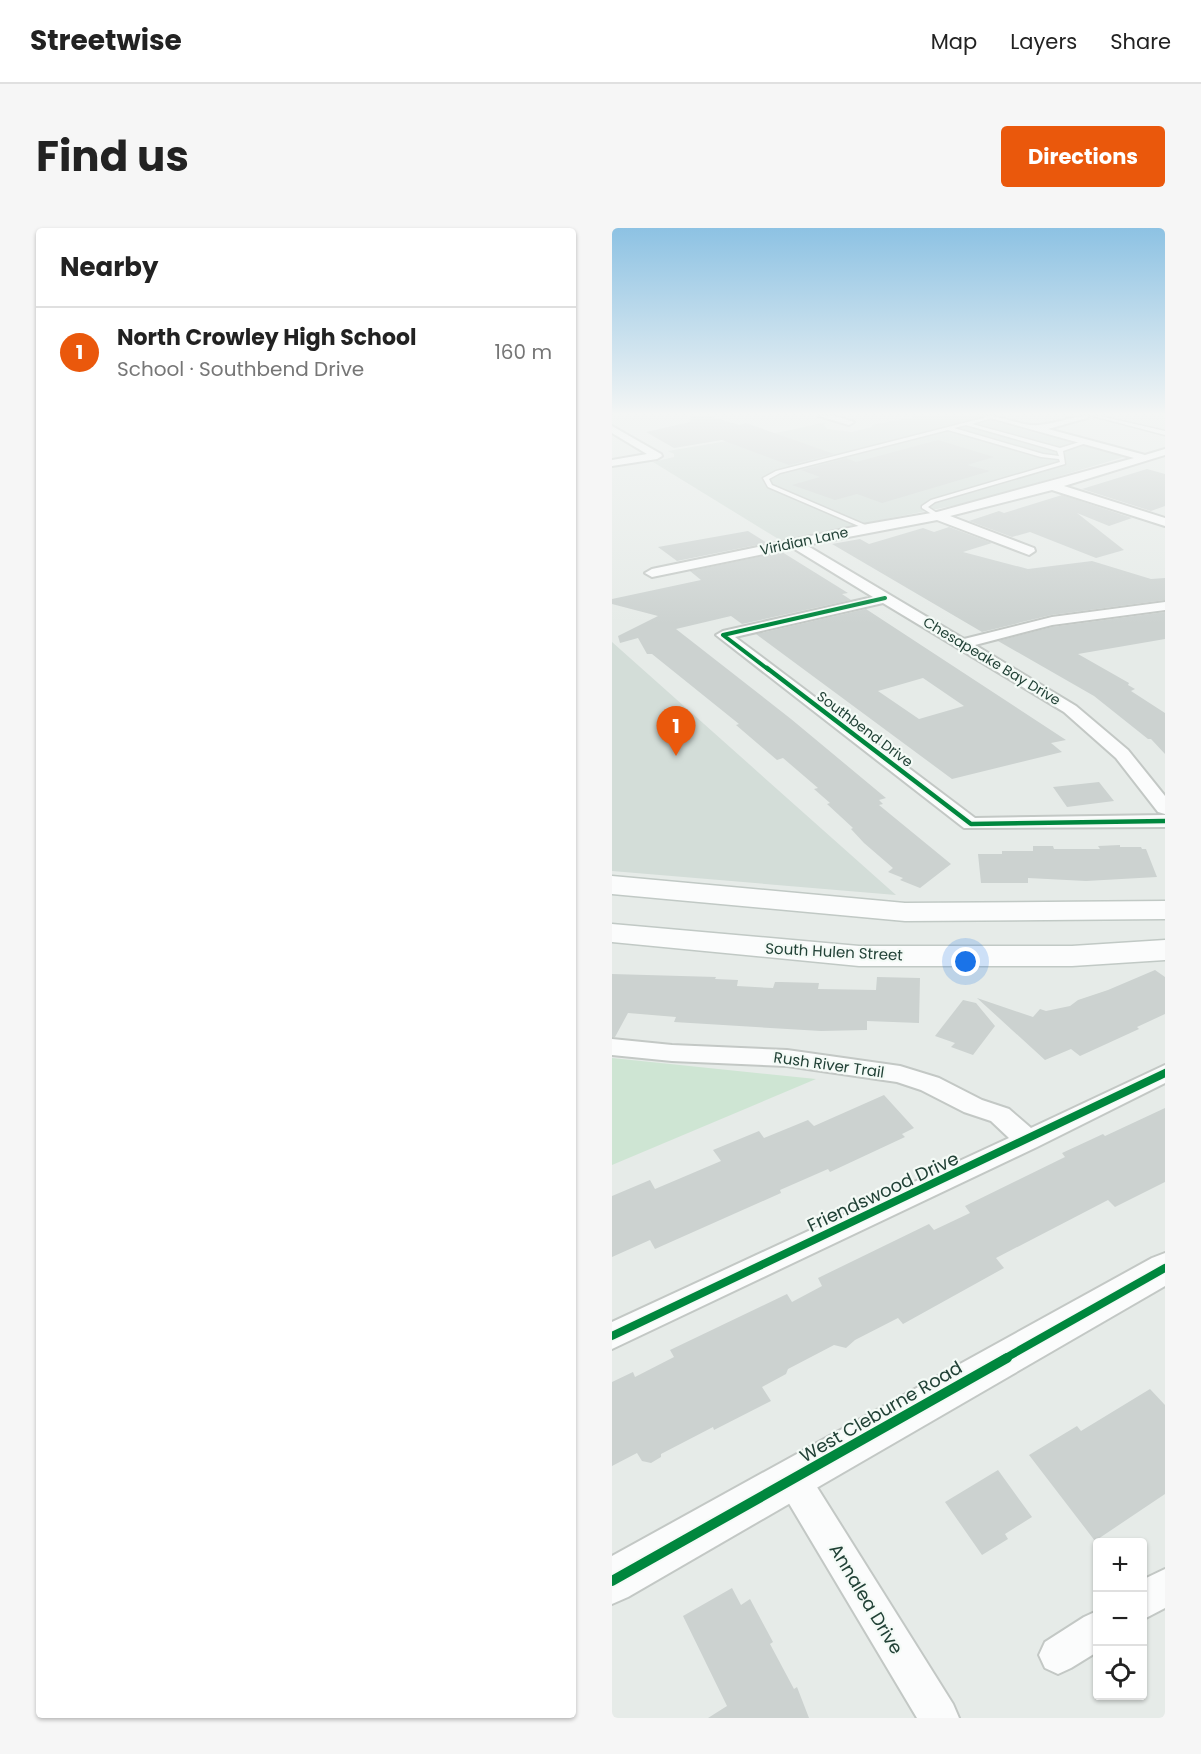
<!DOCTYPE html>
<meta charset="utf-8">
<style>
:root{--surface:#fff;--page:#f6f6f6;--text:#222;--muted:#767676;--line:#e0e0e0;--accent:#ea580c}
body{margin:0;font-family:Poppins,sans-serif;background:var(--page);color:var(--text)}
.controls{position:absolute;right:18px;bottom:18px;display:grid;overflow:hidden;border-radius:6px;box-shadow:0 2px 4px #0004}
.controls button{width:54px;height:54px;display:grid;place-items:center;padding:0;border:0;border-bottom:2px solid var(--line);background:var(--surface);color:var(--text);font:30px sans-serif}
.you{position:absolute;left:354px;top:734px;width:21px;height:21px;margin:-15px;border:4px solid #fff;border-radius:50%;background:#1a73e8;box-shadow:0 0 0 9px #1a73e833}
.badge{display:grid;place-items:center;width:39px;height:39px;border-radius:50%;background:var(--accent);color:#fff;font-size:20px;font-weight:700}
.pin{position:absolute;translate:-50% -50px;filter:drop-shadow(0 2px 3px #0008)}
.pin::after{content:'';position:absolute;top:32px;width:21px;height:18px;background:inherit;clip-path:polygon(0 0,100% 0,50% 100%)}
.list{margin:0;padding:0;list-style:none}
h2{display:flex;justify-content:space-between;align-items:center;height:78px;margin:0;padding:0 24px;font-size:26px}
h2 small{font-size:20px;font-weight:400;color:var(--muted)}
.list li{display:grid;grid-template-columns:39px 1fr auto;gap:18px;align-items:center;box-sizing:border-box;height:90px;padding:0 24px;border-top:2px solid var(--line)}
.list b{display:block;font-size:22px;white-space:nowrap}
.list p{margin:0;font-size:20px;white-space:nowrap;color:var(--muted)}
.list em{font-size:20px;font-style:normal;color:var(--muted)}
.icon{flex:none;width:33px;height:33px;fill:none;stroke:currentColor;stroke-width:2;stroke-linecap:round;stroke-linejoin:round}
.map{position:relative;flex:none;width:553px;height:1490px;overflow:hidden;border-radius:6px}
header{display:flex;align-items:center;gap:36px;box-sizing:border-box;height:84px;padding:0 30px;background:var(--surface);border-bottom:2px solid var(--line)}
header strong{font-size:28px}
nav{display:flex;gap:33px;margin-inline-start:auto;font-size:21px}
.intro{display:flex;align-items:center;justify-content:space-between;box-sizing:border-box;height:144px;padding:0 36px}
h1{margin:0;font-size:42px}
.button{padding:15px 27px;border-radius:6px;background:var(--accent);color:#fff;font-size:21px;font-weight:700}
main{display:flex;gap:36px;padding:0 36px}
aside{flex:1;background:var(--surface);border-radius:6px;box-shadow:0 2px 4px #0004}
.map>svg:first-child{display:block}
</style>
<header>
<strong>Streetwise</strong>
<nav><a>Map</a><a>Layers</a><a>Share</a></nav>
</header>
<div class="intro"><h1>Find us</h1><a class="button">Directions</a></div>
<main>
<aside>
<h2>Nearby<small></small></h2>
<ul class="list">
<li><span class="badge">1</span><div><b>North Crowley High School</b><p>School · Southbend Drive</p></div><em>160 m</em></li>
</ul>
</aside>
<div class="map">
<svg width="553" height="1490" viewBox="0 0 553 1490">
<rect width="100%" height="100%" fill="#e6ebe8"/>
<!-- built -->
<path fill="#d3ddd8" d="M307,188H362L512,229L360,274L168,312L41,234L62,229V226L56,223L174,203L214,194L212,197L215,201L240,204L260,199V197Z
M0,414L284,667L0,643Z"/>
<!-- green -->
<path fill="#cee5d3" d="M0,830L204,851L0,937Z"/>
<!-- building -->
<path fill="#ccd2d0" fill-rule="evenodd" d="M79,188H98L127,197L134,195L222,226L177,237L110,212L62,220L34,204L78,194Z
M326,212L382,229L355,237L378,243L270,275L245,266L223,272L180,257L208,249L189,242L234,230L244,234Z
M535,241L553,246V278L539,283L470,261Z
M450,267L520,290L497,298L465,285L512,322L484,330L418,304L400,309L357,293L387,283L392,285Z
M337,299L380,315L351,324L416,341L480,333L539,351L553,350V372L439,387L370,404L220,316L248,311L257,316L311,300L322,304Z
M136,303L155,315L65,333L46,319Z
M170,324L236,365L230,366L239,372L130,396L119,388L64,401L179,491L274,570L267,572L271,576L267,577L339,636L308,660L288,652L291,650L276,644L281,640L252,615L239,601L241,600L215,576L218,575L202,561L206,560L171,530L165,532L124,497L127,496L40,426H35L26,410L8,415L6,408L46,388L0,376V371L89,352L78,343Z
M254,381L454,512L439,515L450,524L340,551L144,406ZM311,450L352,478L307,491L266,463Z
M553,384V411L466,426L517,455L516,457L523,461L519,463L553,485V526L539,511H536L482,468L386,413L440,399Z
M487,554L502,573L455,579L441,559Z
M508,617V619H529L530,621H534L545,649L474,653L416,650V655H369L366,626H390V623H421V618H441L442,621H488L486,618Z
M543,742L553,749V786L525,799L527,801L468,828L459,821L433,832L365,770L421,789L428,781L434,783L458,778L466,772L496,762Z
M0,746L104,749L103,751L126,752L125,758L161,760L163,754H169L207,755L206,761L264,762L265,749L308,750L307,795L255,793V802L209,803L62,794L64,789L16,785L3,809H0Z
M351,772L364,775L383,798L361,827L339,819L343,815L323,808Z
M272,867L302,900L290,906L293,909L218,944L216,941L168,962L169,965L43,1021L38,1012L0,1029V968L38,952L43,961L109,933L101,922L147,903L152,910L196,892L202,898Z
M553,880V954L503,979L496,972L384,1030L392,1040L291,1096L286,1090L243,1112L234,1120L222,1117L176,1141L174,1146L150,1159L159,1173L102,1202L101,1199L49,1226V1229L39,1235L30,1233L25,1225L0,1238V1154L21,1144L23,1149L62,1129L58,1122L175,1066L180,1074L210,1058L206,1050L317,996L322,1002L358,985L353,978L453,929L450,925L491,906L493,908Z
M538,1161L553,1177V1266L483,1313L417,1227L465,1198L469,1203Z
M386,1242L420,1289L393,1306L396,1311L370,1327L333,1274Z
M120,1360L129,1377L138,1371L161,1414L158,1416L182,1461L185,1459L197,1490H96L115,1478L71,1388Z"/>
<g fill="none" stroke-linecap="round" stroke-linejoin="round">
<defs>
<path id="service" d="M379,188L383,189L360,196L448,220L474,212L477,214L451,223L453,236L323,274L316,279L328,287L329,288L326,290L310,280V278L319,272L448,234L447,231L429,229L336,202L168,245L157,251L160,257L258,299V301L256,302L156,259L151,250L164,243ZM354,197L445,223L447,228L431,226L342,200Z
M481,188H488L553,203V207Z"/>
<path id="minor" d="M207,188H223L242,194L237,197Z
M371,188C390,187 411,199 426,197C444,196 459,188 477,188L475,190L436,201L533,227L553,221V227L452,258L553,290V298L440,262L338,288L422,320L423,323L417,327L325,292L194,317L352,411L440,389L553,374V382L440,397L363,417L464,478L516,522L553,568V586L546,584L504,530L452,484L271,375L123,409L363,590L553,587V599L352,600L104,407L111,403L261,369L181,320L40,349L33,345L40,341L256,296L325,284L522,230Z
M0,198L49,226L50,228L45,231L0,238V232L35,226L0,205Z
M0,811L60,817L175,822L288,838L327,850L370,872L397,881L419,900L553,837V855L425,919L0,1121V1094L397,910L379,893L352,884L309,862L285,854L175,838L60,833L0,827Z
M181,1235L193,1240L341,1476L347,1490H305L169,1262L164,1251L169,1240Z
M553,1341V1380L530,1392V1352Z
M485,1383V1424L459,1440L446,1446L433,1440L427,1427L433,1414L472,1389Z"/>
<path id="tertiary" d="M553,1025V1058L16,1369L0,1376V1328L540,1030Z"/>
<path id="secondary" d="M0,648L293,675L553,673V691L293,693L0,666Z
M0,696L247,718H460L553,712V732L460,738H247L0,714Z"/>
</defs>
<!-- service casing -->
<use href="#service" stroke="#c3c8c5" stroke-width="3"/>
<!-- minor casing -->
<use href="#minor" stroke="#c3c8c5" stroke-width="4"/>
<!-- tertiary casing -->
<use href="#tertiary" stroke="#c3c8c5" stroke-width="4"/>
<!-- secondary casing -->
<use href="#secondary" stroke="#c1c9c5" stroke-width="3"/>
<!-- service -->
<use href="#service" fill="#fbfcfc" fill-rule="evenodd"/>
<!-- minor -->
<use href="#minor" fill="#fbfcfc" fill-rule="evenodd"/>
<!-- tertiary -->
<use href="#tertiary" fill="#fbfcfc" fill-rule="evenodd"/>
<!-- secondary -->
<use href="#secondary" fill="#fbfcfc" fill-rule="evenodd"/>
<defs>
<path id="cycleway-far4" d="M157,442L111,407L273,370"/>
<path id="cycleway-far3" d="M155,440L359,596L553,593"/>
<path id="cycleway-far2" d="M551,846L553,845"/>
<path id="cycleway-far1" d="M0,1108L553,845
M392,1131L553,1040"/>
<path id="cycleway" d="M0,1353L395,1130"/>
</defs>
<!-- cycleway-far4 casing -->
<use href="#cycleway-far4" stroke="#f4faf6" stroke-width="6"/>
<!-- cycleway-far3 casing -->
<use href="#cycleway-far3" stroke="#f4faf6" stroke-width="8"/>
<!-- cycleway-far2 casing -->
<use href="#cycleway-far2" stroke="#f4faf6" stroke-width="10"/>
<!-- cycleway-far1 casing -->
<use href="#cycleway-far1" stroke="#f4faf6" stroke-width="11"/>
<!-- cycleway casing -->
<use href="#cycleway" stroke="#f4faf6" stroke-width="14"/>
<!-- cycleway-far4 -->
<use href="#cycleway-far4" stroke="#00873e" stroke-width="4"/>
<!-- cycleway-far3 -->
<use href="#cycleway-far3" stroke="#00873e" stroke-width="4.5"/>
<!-- cycleway-far2 -->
<use href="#cycleway-far2" stroke="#00873e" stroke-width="6"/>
<!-- cycleway-far1 -->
<use href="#cycleway-far1" stroke="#00873e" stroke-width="8"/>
<!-- cycleway -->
<use href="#cycleway" stroke="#00873e" stroke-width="10"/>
</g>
<!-- sky -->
<linearGradient id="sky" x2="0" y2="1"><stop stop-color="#8dc2e3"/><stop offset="0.47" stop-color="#f4f6f5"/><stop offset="1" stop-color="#f4f6f5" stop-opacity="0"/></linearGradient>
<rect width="553" height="396" fill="url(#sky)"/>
<g text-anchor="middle" stroke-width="4.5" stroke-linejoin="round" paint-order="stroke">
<!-- far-street labels -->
<g font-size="14" fill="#214136" stroke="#f4faf6">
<text transform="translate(192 313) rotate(-12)" y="5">Viridian Lane</text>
<text transform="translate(380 433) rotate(31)" y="5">Chesapeake Bay Drive</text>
<text transform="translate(253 501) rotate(37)" y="5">Southbend Drive</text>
</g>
<!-- street labels -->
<g font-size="15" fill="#214136" stroke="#f4faf6">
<text transform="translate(222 724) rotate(3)" y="5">South Hulen Street</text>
<text transform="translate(217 837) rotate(8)" y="5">Rush River Trail</text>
</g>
<!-- near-street labels -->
<g font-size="18" fill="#214136" stroke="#f4faf6">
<text transform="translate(271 964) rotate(-25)" y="6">Friendswood Drive</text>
<text transform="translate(269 1184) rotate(-30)" y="6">West Cleburne Road</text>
<text transform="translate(254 1371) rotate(59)" y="6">Annalea Drive</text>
</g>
</g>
</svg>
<div class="controls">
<button>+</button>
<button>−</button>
<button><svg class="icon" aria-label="locate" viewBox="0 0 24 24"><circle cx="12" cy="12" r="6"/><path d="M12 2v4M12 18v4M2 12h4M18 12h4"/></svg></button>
</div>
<div class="you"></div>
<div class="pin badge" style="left:64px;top:528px">1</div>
</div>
</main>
